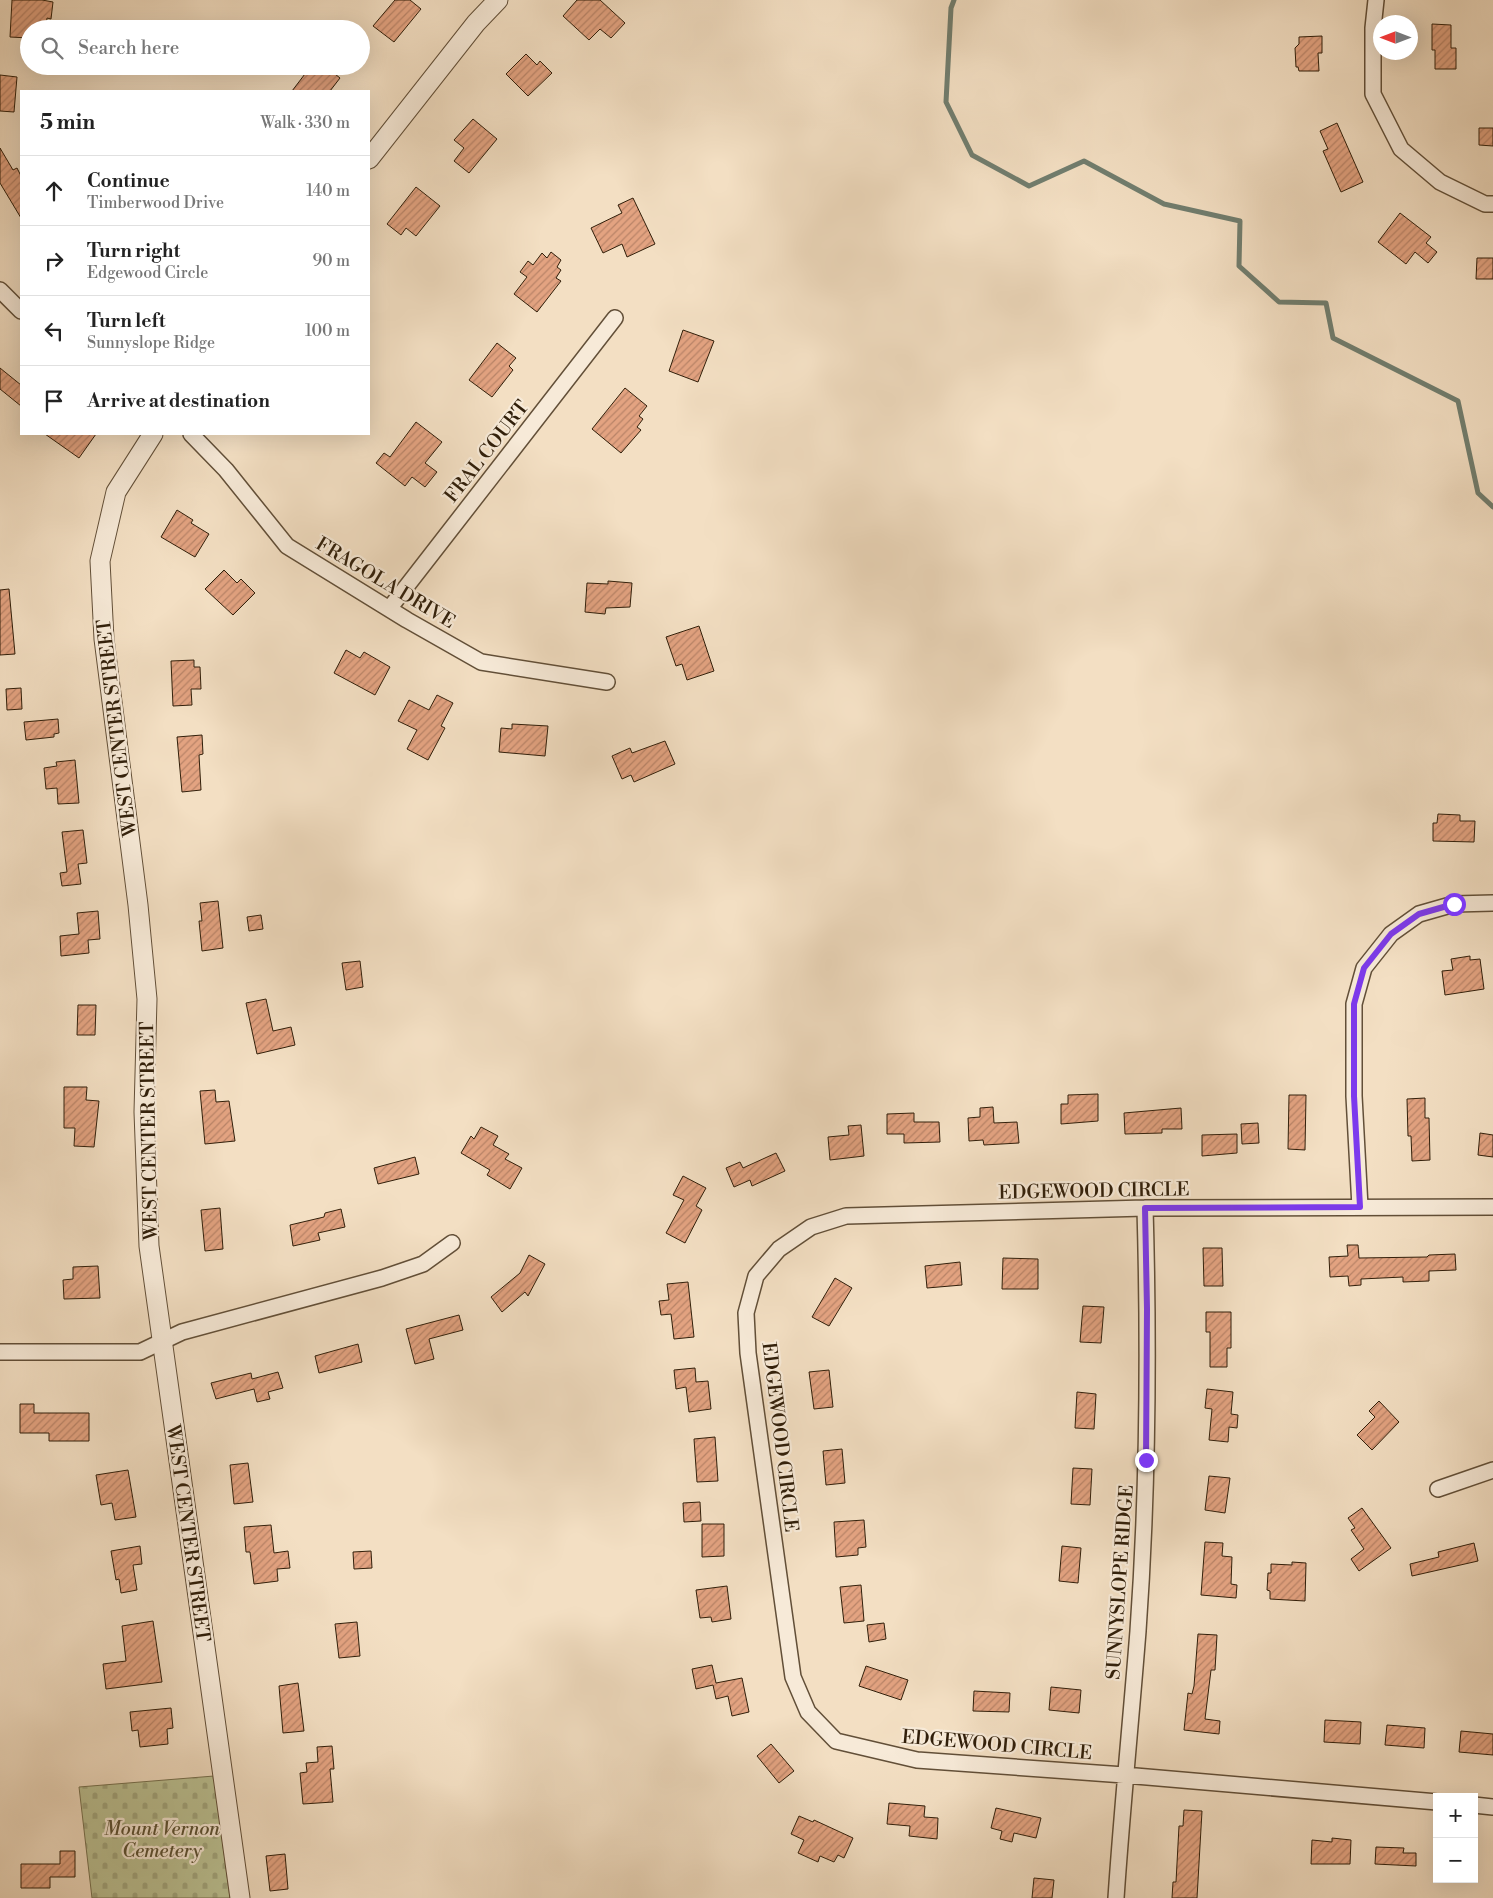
<!DOCTYPE html>
<meta charset="utf-8">
<style>
:root{--surface:#fff;--page:#f6f6f6;--text:#222;--muted:#767676;--line:#e0e0e0}
body{margin:0;font-family:"Libre Bodoni",serif;background:var(--page);color:var(--text)}
.controls{position:absolute;right:15px;bottom:15px;display:grid;overflow:hidden;border-radius:0px;box-shadow:0 5px 20px #0002}
.controls button{width:45px;height:45px;display:grid;place-items:center;padding:0;border:0;border-bottom:1px solid var(--line);background:var(--surface);color:var(--text);font:25px sans-serif}
.compass{position:absolute;left:1373px;top:15px;width:45px;height:45px;border-radius:50%;background:var(--surface);box-shadow:0 5px 20px #0002;rotate:270deg}
.stop{position:absolute;width:15px;height:15px;margin:-11px;border:4px solid #7c3aed;border-radius:50%;background:#fff}
.stop.end{background:#7c3aed;border-color:#fff;box-shadow:0 1px 5px #0008}
.list{margin:0;padding:0;list-style:none}
h2{display:flex;justify-content:space-between;align-items:center;height:65px;margin:0;padding:0 20px;font-size:21px}
h2 small{font-size:16px;font-weight:400;color:var(--muted)}
.list li{display:grid;grid-template-columns:32px 1fr auto;gap:15px;align-items:center;box-sizing:border-box;height:70px;padding:0 20px;border-top:1px solid var(--line)}
.list b{display:block;font-size:19px;white-space:nowrap}
.list p{margin:0;font-size:16px;white-space:nowrap;color:var(--muted)}
.list em{font-size:16px;font-style:normal;color:var(--muted)}
.icon{flex:none;width:28px;height:28px;fill:none;stroke:currentColor;stroke-width:2;stroke-linecap:round;stroke-linejoin:round}
.map{position:relative;flex:none;width:1493px;height:1898px;overflow:hidden}
.search{position:absolute;background:var(--surface);box-shadow:0 5px 20px #0002;left:20px;top:20px;width:350px;height:55px;display:flex;align-items:center;gap:12px;box-sizing:border-box;padding:0 18px;border-radius:28px;color:var(--muted);font-size:19px}
.panel{position:absolute;background:var(--surface);box-shadow:0 5px 20px #0002;left:20px;top:90px;width:350px;height:345px;border-radius:0px}
.map>svg:first-child{display:block}
</style>
<div class="map">
<svg width="1493" height="1898" viewBox="0 0 1493 1898">
<defs>
<pattern id="cemetery-stones" width="16" height="16" patternUnits="userSpaceOnUse" patternTransform="scale(1.25)"><rect width="16" height="16" fill="#bbc294"/><path d="M2 7V4a2 2 0 0 1 4 0v3zM10 15v-3a2 2 0 0 1 4 0v3z" fill="#a1a67e"/></pattern>
<pattern id="building-hatch" width="6" height="6" patternUnits="userSpaceOnUse" patternTransform="scale(1.25)"><rect width="6" height="6" fill="#e3a381"/><path d="M-1 1l2-2M0 6l6-6M5 7l2-2" fill="none" stroke="#b98468"/></pattern>
</defs>
<rect width="100%" height="100%" fill="#f3dfc3"/>
<filter id="stains"><feTurbulence type="fractalNoise" baseFrequency=".004" numOctaves="4"/><feColorMatrix values="0 0 0 0 .2 0 0 0 0 .09 0 0 0 0 .02 0 0 0 .5 -.17"/></filter>
<radialGradient id="worn" r=".72"><stop offset=".6" stop-color="#630" stop-opacity="0"/><stop offset="1" stop-color="#630" stop-opacity=".3"/></radialGradient>
<!-- cemetery -->
<path fill="url(#cemetery-stones)" stroke="#76704f" d="M214,1776L230,1898H92L79,1787Z"/>
<g fill="none" stroke-linecap="round" stroke-linejoin="round">
<!-- stream -->
<path stroke="#717e6f" stroke-width="5" d="M954,0L951,8L946,102L972,155L1029,186L1084,161L1164,204L1240,221L1239,266L1279,302L1326,303L1333,338L1458,401L1478,493L1493,507"/>
</g>
<!-- building -->
<path fill="url(#building-hatch)" stroke="#311f0a" d="M12,0H42L53,2L51,19L47,18L46,29H29V38L10,37Z
M395,0H410L421,9L394,42L373,26Z
M577,0H600L625,23L611,38L600,29L589,40L563,16Z
M1432,24L1451,25V48H1456V69H1435V50H1432Z
M1322,36V53H1318L1319,71H1299L1298,67H1296L1295,48L1299,44V37Z
M526,54L537,65L540,61L552,73L528,96L506,74Z
M311,66H325L340,78L330,91H292Z
M0,75L17,77L14,112L0,111Z
M473,119L497,139L469,173L454,161L464,148L454,140Z
M1337,123L1363,182L1341,192L1323,151L1328,149L1320,131Z
M1479,128H1493V146L1479,145Z
M0,148L13,170L17,168L21,176V218L0,183Z
M416,187L440,206L416,236L406,228L401,235L387,224Z
M633,198L655,244L627,257L622,244L603,253L591,228L622,213L618,205Z
M1400,213L1431,237L1426,243L1437,252L1428,263L1415,252L1406,264L1378,242Z
M551,252L561,260L557,267L561,270L556,278L561,281L537,312L514,294L527,277L520,272L528,261L533,265L542,253L547,258Z
M1477,258H1493V279H1476Z
M683,330L714,341L698,382L669,371Z
M497,343L516,358L509,366L513,370L492,397L469,380Z
M0,368L21,385V406L0,389Z
M625,388L647,406L639,416L643,419L637,427L641,430L621,453L592,429Z
M416,422L442,442L425,463L437,472L425,487L412,477L405,486L376,463L384,453L390,457Z
M45,434H96L79,458Z
M177,510L193,520L191,523L209,534L195,557L161,537Z
M224,570L237,583L241,579L255,593L233,615L205,589Z
M608,581L632,583L630,607L606,608L605,614L585,612L587,583L608,584Z
M9,589L15,654L0,655V590Z
M699,626L714,671L687,680L682,664L676,666L666,637Z
M346,650L360,658L364,652L390,667L375,695L334,673Z
M194,660V667H200L201,689H191L192,705L173,706L171,661Z
M21,688L22,709L7,710L6,689Z
M437,695L453,703L441,726L445,728L428,760L407,749L417,730L398,721L409,700L429,710Z
M58,719L59,733L54,734V737L26,740L24,722Z
M512,724L548,726L545,756L499,752L501,728L512,729Z
M202,735L203,754L199,755L201,790L182,792L177,737Z
M665,741L675,764L634,782L631,775L622,779L612,756L630,748L632,753Z
M75,760L79,803L58,804L57,788L46,789L44,768L57,766L56,762Z
M1438,814L1460,815V821H1475L1474,842L1433,841V823H1437Z
M83,830L87,863L78,864L81,884L62,886L60,873L67,872L62,832Z
M218,901L223,948L202,951L199,921H202L200,903Z
M98,911L100,939L88,940L89,953L61,956L60,936L79,934L77,913Z
M261,915L263,929L249,931L247,917Z
M1470,956V960L1480,959L1484,989L1445,995L1442,971L1453,970L1451,959Z
M360,961L363,987L346,990L342,963Z
M266,999L273,1031L291,1027L295,1045L257,1054L246,1003Z
M78,1005H96L95,1035H77Z
M64,1087H87L86,1100L99,1101L94,1147L74,1146L75,1128H64Z
M215,1090L216,1102L229,1101L235,1141L205,1144L200,1091Z
M1098,1094V1121L1061,1124V1104H1068V1095Z
M1289,1095H1306L1305,1150L1288,1149Z
M1425,1098V1118H1429L1430,1160L1412,1161L1411,1136H1408L1407,1099Z
M993,1107L994,1123L1017,1122L1019,1143L984,1145L983,1140L969,1141L968,1118L980,1117V1108Z
M1181,1108L1182,1129H1162V1133L1125,1134L1124,1113Z
M914,1113V1122H939L940,1142L904,1143V1134H887V1114Z
M1258,1123L1259,1143L1242,1144L1241,1124Z
M861,1125L864,1156L830,1160L828,1137L849,1135L848,1126Z
M481,1127L498,1136L493,1145L509,1154L505,1159L522,1168L510,1189L487,1175L490,1170L461,1153L471,1136L474,1139Z
M1480,1133L1493,1135V1157L1478,1155Z
M1237,1134V1153L1202,1156V1135Z
M776,1153L785,1171L752,1186L750,1180L734,1187L726,1168L740,1162L743,1168Z
M415,1157L419,1174L378,1184L374,1168Z
M683,1176L706,1188L696,1206L702,1210L685,1243L666,1233L684,1200L673,1195Z
M220,1208L223,1249L205,1251L201,1210Z
M341,1209L345,1227L318,1233L320,1240L293,1246L290,1225L324,1217L325,1213Z
M1347,1245H1358L1359,1258L1427,1257L1429,1255L1455,1254L1456,1270L1429,1271V1281L1403,1282V1277L1361,1279V1285L1349,1286L1348,1276L1330,1277L1329,1257L1348,1256Z
M1203,1248H1222L1223,1286H1204Z
M529,1255L545,1264L528,1296L525,1292L502,1312L491,1297L520,1273Z
M1003,1258L1038,1259V1289H1002Z
M960,1262L962,1285L927,1288L925,1266Z
M98,1266L100,1298L64,1299L63,1280L73,1279V1267Z
M835,1278L852,1288L829,1326L812,1317Z
M688,1282L694,1337L674,1339L671,1314L661,1315L659,1301L669,1300L667,1284Z
M1083,1306L1104,1307L1101,1343L1080,1342Z
M1206,1312H1231V1348H1227V1367H1210V1332H1206Z
M459,1315L463,1330L429,1339L434,1359L415,1364L406,1329Z
M358,1344L362,1362L319,1373L315,1356Z
M695,1368L696,1382L708,1381L711,1409L689,1412L686,1387L676,1389L674,1370Z
M829,1370L833,1407L814,1409L809,1372Z
M278,1372L283,1388L268,1392L270,1399L257,1402L254,1389L216,1399L211,1383L251,1373L252,1379Z
M1207,1389L1233,1392L1231,1414L1238,1415L1237,1428L1229,1427L1228,1442L1209,1440L1212,1409L1205,1408Z
M1077,1392L1096,1394L1094,1429L1075,1428Z
M1379,1401L1399,1422L1372,1450L1357,1435L1375,1417L1369,1411Z
M20,1404H34V1413H89V1441H49V1433H20Z
M715,1437L718,1481L697,1482L694,1439Z
M842,1449L845,1483L826,1485L823,1451Z
M248,1463L253,1502L234,1504L230,1465Z
M1073,1468L1092,1469L1090,1505L1071,1504Z
M128,1470L136,1517L115,1520L112,1503L101,1505L96,1475Z
M1209,1476L1230,1478L1225,1513L1205,1510Z
M700,1502L701,1521L684,1522L683,1503Z
M1362,1508L1391,1548L1359,1571L1351,1559L1364,1549L1351,1530L1355,1528L1348,1518Z
M864,1520L866,1547L858,1548V1555L836,1557L834,1522Z
M702,1524H724V1556L702,1557Z
M271,1525L274,1553L288,1551L290,1568L277,1569L278,1581L254,1584L250,1552H246L244,1527Z
M1205,1542L1223,1543L1222,1556L1232,1557L1231,1584L1237,1585L1236,1598L1201,1595Z
M1474,1543L1478,1561L1412,1576L1410,1564L1439,1557L1438,1552Z
M140,1546L142,1564L133,1565L137,1590L121,1593L119,1579L116,1580L111,1551Z
M1062,1546L1081,1548L1078,1583L1059,1581Z
M371,1551L372,1568L354,1569L353,1552Z
M1292,1562L1306,1563L1305,1601L1270,1599V1591L1267,1590L1268,1573H1271V1564L1292,1565Z
M861,1585L864,1621L844,1623L840,1587Z
M727,1586L731,1619L712,1622L711,1617L700,1618L696,1590Z
M153,1621L162,1682L106,1689L103,1664L126,1661L122,1626Z
M357,1622L360,1656L339,1658L335,1624Z
M884,1623L886,1639L869,1642L867,1625Z
M1198,1634L1217,1635L1215,1670H1211L1205,1719L1220,1721L1219,1734L1184,1730L1188,1693L1192,1694L1194,1686Z
M712,1665L716,1683L742,1678L749,1712L732,1716L728,1696L716,1699L713,1685L696,1689L692,1669Z
M866,1666L908,1680L901,1700L859,1686Z
M298,1683L304,1731L283,1733L279,1686Z
M1051,1687L1081,1690L1079,1713L1049,1710Z
M974,1691L1010,1693L1009,1712L973,1711Z
M171,1708L173,1728L167,1729L168,1744L140,1747L138,1730L132,1731L130,1712Z
M1325,1720L1361,1722L1360,1744L1324,1742Z
M1387,1725L1425,1728L1424,1748L1385,1745Z
M1461,1731L1493,1734V1755L1459,1752Z
M771,1744L794,1771L779,1783L757,1756Z
M332,1746L334,1769H330L333,1802L303,1804L300,1773L307,1772L306,1763L318,1762L317,1747Z
M889,1803L925,1806L924,1817L938,1818L937,1839L909,1836L910,1826L887,1824Z
M996,1808L1041,1818L1036,1838L1014,1833L1012,1842L1000,1839L1002,1831L991,1828Z
M1184,1810L1202,1811L1197,1898H1172L1173,1882H1176L1179,1826H1183Z
M799,1816L813,1822L814,1820L853,1838L844,1858L838,1855L834,1862L820,1856L818,1862L798,1853L804,1840L791,1834Z
M1332,1838L1351,1840L1350,1864H1311L1312,1840L1332,1842Z
M1376,1847L1404,1848L1403,1853H1416V1866L1375,1864Z
M60,1851H75V1877H50V1888H21V1864H60Z
M285,1854L288,1889L270,1891L266,1856Z
M1034,1878L1054,1880L1052,1898H1032Z"/>
<g fill="none" stroke-linecap="round" stroke-linejoin="round">
<defs>
<path id="minor" d="M1376,0L1373,28V94L1401,149L1440,182L1485,204H1493
M0,290L21,311
M191,434L226,470L287,546L407,620L481,662L607,682
M389,609L615,318
M1360,1207L1354,1096V1004L1364,968L1391,934L1419,914L1454,904L1493,903
M0,1352H140L182,1332L382,1278L423,1264L452,1243
M1438,1489L1493,1470
M1437,1802L1124,1775L917,1760L836,1741L808,1712L793,1677L748,1353L746,1313L756,1276L779,1249L811,1227L846,1216L1145,1208L1493,1207
M1474,1805L1493,1807
M1116,1898C1122,1809 1131,1720 1138,1631C1148,1490 1149,1349 1145,1208"/>
<path id="tertiary" d="M369,159L476,23L498,0
M153,434L116,492L100,561L104,639L138,905L147,999L144,1112L149,1246L240,1898"/>
</defs>
<!-- minor casing -->
<use href="#minor" stroke="#624f38" stroke-width="18"/>
<!-- tertiary casing -->
<use href="#tertiary" stroke="#624f38" stroke-width="21"/>
<!-- minor -->
<use href="#minor" stroke="#f7ead8" stroke-width="15"/>
<!-- tertiary -->
<use href="#tertiary" stroke="#f7ead8" stroke-width="19"/>
</g>
<g fill="none" stroke-linecap="round" stroke-linejoin="round">
<!-- route -->
<path stroke="#7c3aed" stroke-width="6" d="M1146,1460L1147,1309L1145,1208L1360,1207L1354,1096V1004L1364,968L1391,934L1419,914L1454,904"/>
</g>
<g text-anchor="middle" stroke-width="4.5" stroke-linejoin="round" paint-order="stroke">
<!-- street labels -->
<g font-size="19" fill="#311f0a" stroke="#f7ead8">
<text transform="translate(486 451) rotate(-52)" y="7">FRAL COURT</text>
<text transform="translate(386 582) rotate(31)" y="7">FRAGOLA DRIVE</text>
<text transform="translate(116 728) rotate(-97)" y="7">WEST CENTER STREET</text>
<text transform="translate(148 1131) rotate(-91)" y="7">WEST CENTER STREET</text>
<text transform="translate(1094 1190) rotate(-1)" y="7">EDGEWOOD CIRCLE</text>
<text transform="translate(781 1437) rotate(83)" y="7">EDGEWOOD CIRCLE</text>
<text transform="translate(189 1533) rotate(82)" y="7">WEST CENTER STREET</text>
<text transform="translate(1119 1582) rotate(-86)" y="7">SUNNYSLOPE RIDGE</text>
<text transform="translate(997 1744) rotate(5)" y="7">EDGEWOOD CIRCLE</text>
</g>
<!-- park labels -->
<g font-size="19" font-style="italic" fill="#5a5033" stroke="#f7ead8">
<text x="162" y="1835">Mount Vernon<tspan x="162" dy="22">Cemetery</tspan></text>
</g>
</g>
<rect width="100%" height="100%" filter="url(#stains)"/>
<rect width="100%" height="100%" fill="url(#worn)"/>
</svg>
<div class="controls">
<button>+</button>
<button>−</button>
</div>
<svg class="compass" viewBox="-18 -18 36 36"><path d="M0-13l5 13h-10z" fill="#e53935"/><path d="M0 13l5-13h-10z" fill="#767676"/></svg>
<div class="stop" style="left:1454px;top:904px"></div>
<div class="stop end" style="left:1146px;top:1460px"></div>
<div class="search"><svg class="icon" aria-label="search" viewBox="0 0 24 24"><circle cx="10" cy="10" r="6"/><path d="M15 15l6 6"/></svg>Search here</div>
<section class="panel">
<h2>5 min<small>Walk · 330 m</small></h2>
<ul class="list">
<li><svg class="icon" aria-label="ahead" viewBox="0 0 24 24"><path d="M12 20V5M6 11l6-6 6 6"/></svg><div><b>Continue</b><p>Timberwood Drive</p></div><em>140 m</em></li>
<li><svg class="icon" aria-label="right" viewBox="0 0 24 24"><path d="M7 20v-9h11M14 6l5 5-5 5"/></svg><div><b>Turn right</b><p>Edgewood Circle</p></div><em>90 m</em></li>
<li><svg class="icon" aria-label="left" viewBox="0 0 24 24"><path d="M17 20v-9H6M10 6l-5 5 5 5"/></svg><div><b>Turn left</b><p>Sunnyslope Ridge</p></div><em>100 m</em></li>
<li><svg class="icon" aria-label="arrive" viewBox="0 0 24 24"><path d="M6 21V4h12l-3 4 3 4H6"/></svg><div><b>Arrive at destination</b></div></li>
</ul>
</section>
</div>
